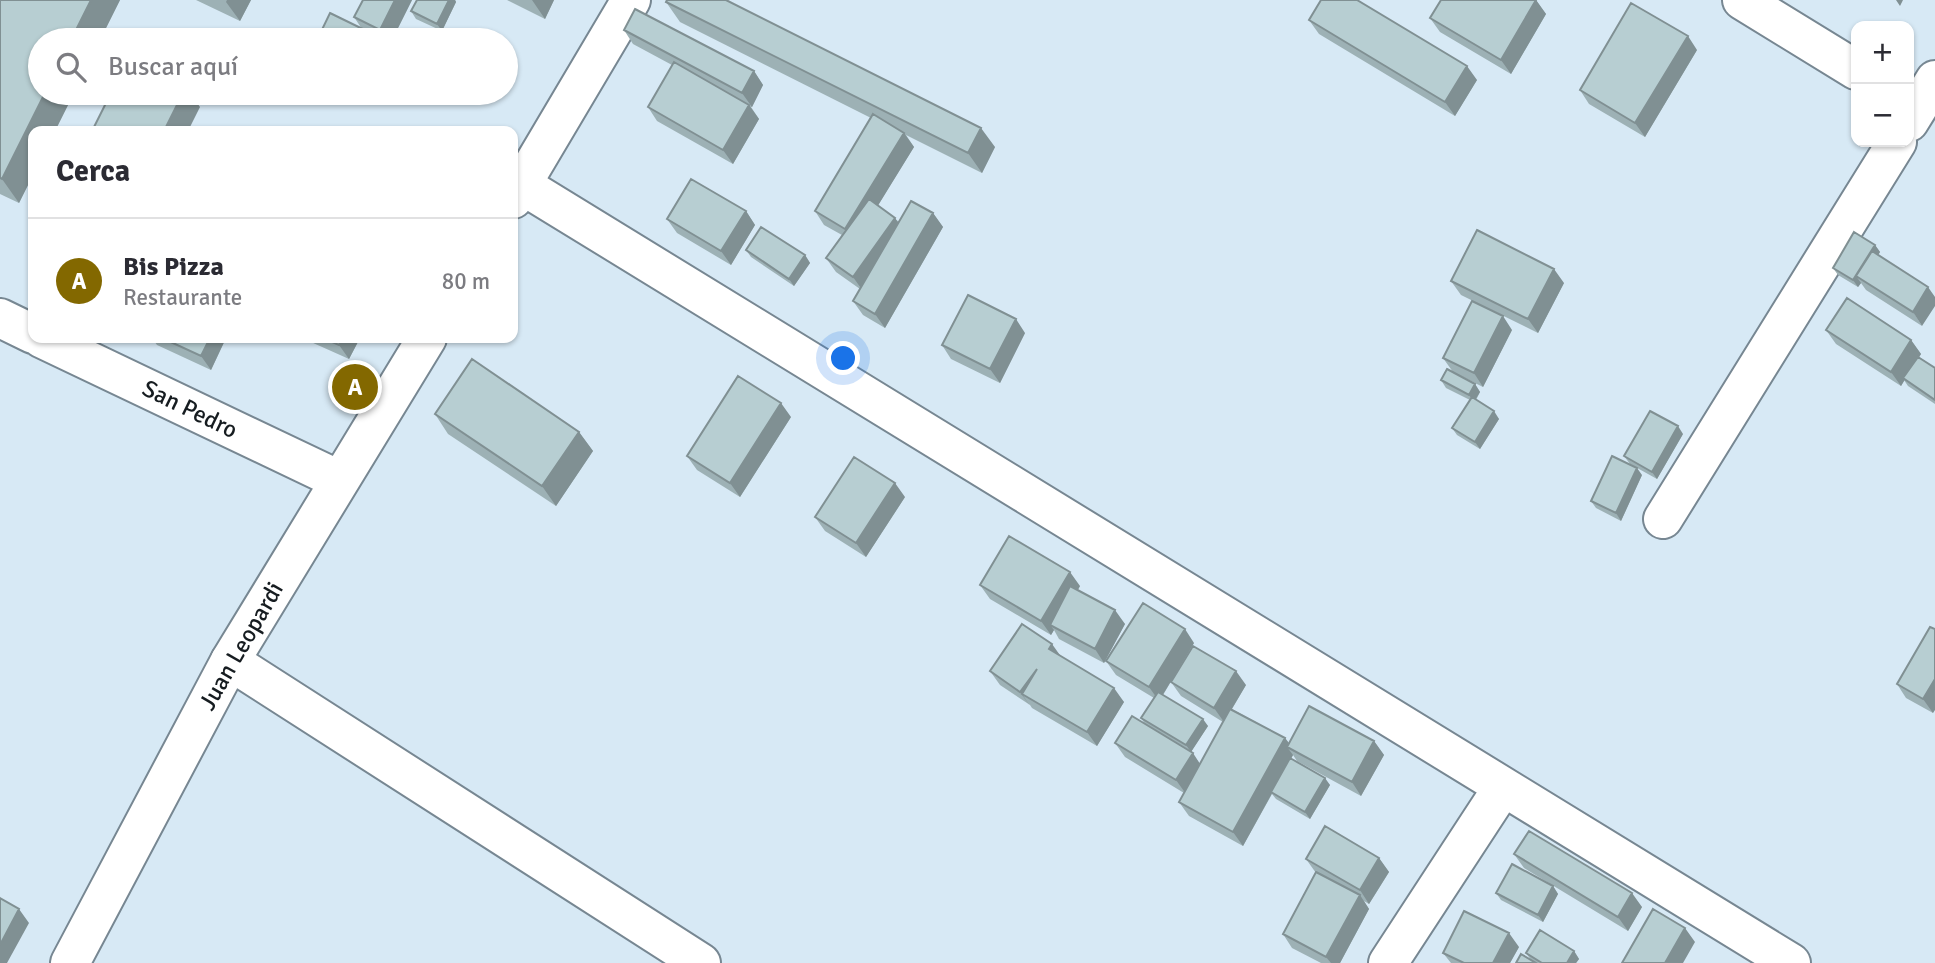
<!DOCTYPE html>
<html lang="es">
<meta charset="utf-8">
<style>
:root{--surface:#fff;--page:#f2f2f3;--text:#2b2b33;--muted:#7c7c81;--line:#e1e1e2;--accent:#836800}
body{margin:0;font-family:Signika,sans-serif;background:var(--page);color:var(--text)}
.controls{position:absolute;right:21px;top:21px;display:grid;overflow:hidden;border-radius:14px;box-shadow:0 2px 5px #0004}
.controls button{width:63px;height:63px;display:grid;place-items:center;padding:0;border:0;border-bottom:2px solid var(--line);background:var(--surface);color:var(--text);font:35px sans-serif}
.you{position:absolute;left:844px;top:359px;width:24px;height:24px;margin:-18px;border:5px solid #fff;border-radius:50%;background:#1a73e8;box-shadow:0 0 0 10px #1a73e833}
.badge{display:grid;place-items:center;width:46px;height:46px;border-radius:50%;background:var(--accent);color:#fff;font-size:23px;font-weight:700}
.pin{position:absolute;translate:-50% -50%;border:4px solid #fff;box-shadow:0 2px 7px #0006}
.list{margin:0;padding:0;list-style:none}
h2{display:flex;justify-content:space-between;align-items:center;height:91px;margin:0;padding:0 28px;font-size:30px}
h2 small{font-size:23px;font-weight:400;color:var(--muted)}
.list li{display:grid;grid-template-columns:46px 1fr auto;gap:21px;align-items:center;box-sizing:border-box;height:126px;padding:0 28px;border-top:2px solid var(--line)}
.list b{display:block;font-size:26px;white-space:nowrap}
.list p{margin:0;font-size:23px;white-space:nowrap;color:var(--muted)}
.list em{font-size:23px;font-style:normal;color:var(--muted)}
.icon{flex:none;width:38px;height:38px;fill:none;stroke:currentColor;stroke-width:2;stroke-linecap:round;stroke-linejoin:round}
.map{position:relative;flex:none;width:1935px;height:963px;overflow:hidden}
.search{position:absolute;background:var(--surface);box-shadow:0 2px 5px #0004;left:28px;top:28px;width:490px;height:77px;display:flex;align-items:center;gap:18px;box-sizing:border-box;padding:0 24px;border-radius:38px;color:var(--muted);font-size:26px}
.panel{position:absolute;background:var(--surface);box-shadow:0 2px 5px #0004;left:28px;top:126px;width:490px;height:217px;border-radius:14px}
.map>svg:first-child{display:block}
</style>
<div class="map">
<svg width="1935" height="963" viewBox="0 0 1935 963">
<rect width="100%" height="100%" fill="#d7e9f5"/>
<g fill="none" stroke-linecap="round" stroke-linejoin="round">
<defs>
<path id="minor" d="M1742,0L1856,70
M1909,122L1935,80
M522,185L1791,963
M0,318L33,334
M41,338L339,480
M1663,519L1897,142
M230,661L701,963
M1388,963L1503,787"/>
<path id="major" d="M513,199L631,0
M70,963L230,661L427,338"/>
</defs>
<!-- minor casing -->
<use href="#minor" stroke="#778792" stroke-width="42"/>
<!-- major casing -->
<use href="#major" stroke="#778792" stroke-width="42"/>
<!-- minor -->
<use href="#minor" stroke="#fff" stroke-width="38"/>
<!-- major -->
<use href="#major" stroke="#fff" stroke-width="38"/>
</g>
<!-- wall -->
<path fill="#9db1b5" d="M0,0H120L100,40H40V93H74L19,203L0,194Z
M196,0H251L240,21Z
M363,0H412L392,40H382L373,36L376,40H317L362,29L354,17Z
M417,0H455L456,2L442,31L416,19L411,11Z
M507,0H554L545,19Z
M1536,0L1546,14L1511,74L1440,32L1430,18Z
M666,2L995,147L982,173L906,135L914,147L878,205L899,222L933,213L943,227L885,328L863,315L853,301L860,289L836,272L826,258L842,235L824,225L815,211L871,118L680,22Z
M1309,20L1477,80L1455,116L1319,34Z
M624,30L754,71L763,85L752,107H751L759,119L733,164L657,121L648,107L672,65L633,44Z
M1697,50L1645,137L1589,104L1580,90Z
M333,93H358L354,103Z
M746,211L755,225L731,265L677,233L667,219Z
M1875,245L1880,252L1878,255L1922,326L1866,290L1861,283L1858,287L1838,275L1833,268Z
M746,250L805,255L810,263L794,286L751,257Z
M1451,281L1564,283L1538,333L1461,295Z
M1512,330L1483,387L1453,372L1443,358Z
M1826,330L1911,340L1921,354L1919,357L1935,368V404L1908,386L1904,380L1901,386L1836,344Z
M1025,333L1000,383L951,359L942,345Z
M152,338H226L211,370L157,345Z
M302,338H360L349,359Z
M1441,380L1475,384L1480,392L1476,400L1499,419L1480,449L1457,435L1452,428L1470,400L1446,388Z
M435,414L579,432L593,451L556,506L448,434Z
M791,417L740,497L697,470L687,456Z
M1683,434L1657,479L1630,464L1624,456Z
M1642,475L1621,521L1596,508L1591,501Z
M905,497L866,557L825,531L815,517Z
M980,585L1080,586L1078,590L1125,624L1104,663L1059,639L1054,630L1051,635L990,599Z
M1935,629L1933,713L1906,698L1897,684Z
M1194,643L1163,695L1208,726L1191,752L1200,764L1223,722L1181,696L1171,682L1246,685L1232,709L1285,738L1289,743L1374,741L1384,755L1361,796L1297,761L1293,755L1291,759L1330,785L1310,819L1276,799L1272,794L1243,846L1189,816L1179,802L1184,793L1125,757L1115,743L1145,724L1141,718L1154,698L1116,675L1106,661Z
M1060,655L1124,702L1097,746L1032,708L1030,705L1000,685L990,671Z
M1514,854L1642,907L1628,931L1524,868Z
M1379,858L1389,872L1369,904L1364,901L1369,909L1340,963H1321L1292,948L1283,934L1316,873L1306,859Z
M1553,886L1558,894L1543,922L1501,900L1496,893Z
M1519,947L1510,963H1451L1443,953Z
M1574,951L1579,959L1576,963H1536L1531,960L1526,953Z"/>
<!-- shaded-wall -->
<path fill="#809093" d="M91,0H120L100,40H71Z
M227,0H251L240,21L226,2Z
M395,0H412L392,40H387L380,30Z
M449,0H455L456,2L442,31L437,24Z
M532,0H554L545,19Z
M1536,0L1546,14L1511,74L1501,60Z
M1896,0H1903L1900,6Z
M371,33L376,40H367Z
M1688,36L1697,50L1645,137L1635,123Z
M1467,66L1477,80L1455,116L1445,102Z
M754,71L763,85L752,107L742,93Z
M45,93H74L55,131H33V175L19,203L2,179Z
M183,93H190L200,107L188,131H164Z
M347,93H358L354,103Z
M749,105L759,119L733,164L723,150Z
M981,128L995,147L982,173L968,153Z
M904,133L914,147L855,243L845,229Z
M746,211L755,225L731,265L721,251Z
M933,213L943,227L885,328L875,314Z
M895,218L905,232L863,291L853,277Z
M1875,245L1880,252L1863,280L1856,276L1861,283L1858,287L1853,280Z
M805,255L810,263L794,286L789,279Z
M1554,269L1564,283L1538,333L1528,319Z
M1928,287L1935,297V306L1922,326L1913,312Z
M1503,316L1512,330L1483,387L1474,373Z
M1016,319L1025,333L1000,383L990,369Z
M210,338H226L211,370L201,356Z
M343,338H360L349,359L339,345Z
M1911,340L1921,354L1901,386L1891,372Z
M1475,384L1480,392L1474,402L1469,395Z
M781,403L791,417L740,497L730,483Z
M1494,411L1499,419L1480,449L1475,442Z
M1678,426L1683,434L1657,479L1652,472Z
M579,432L593,451L556,506L542,486Z
M1637,468L1642,475L1621,521L1616,513Z
M895,483L905,497L866,557L856,543Z
M1070,572L1080,586L1055,628L1050,625L1054,630L1051,635L1041,621Z
M1115,610L1125,624L1104,663L1095,649Z
M1185,629L1194,643L1159,701L1149,687Z
M1052,644L1062,658L1049,649Z
M1037,669L1022,694L1030,706L1020,692Z
M1236,671L1246,685L1224,722L1214,708Z
M1935,679V710L1933,713L1923,699Z
M1114,688L1124,702L1097,746L1087,732Z
M1203,719L1208,726L1191,752L1186,745Z
M1285,738L1294,750L1287,747L1293,755L1243,846L1233,832Z
M1374,741L1384,755L1361,796L1352,782Z
M1193,753L1202,767L1186,794L1176,780Z
M1325,778L1330,785L1310,819L1305,812Z
M1379,858L1389,872L1369,904L1360,890Z
M1553,886L1558,894L1543,922L1538,915Z
M1632,893L1642,907L1628,931L1618,917Z
M1360,895L1369,909L1340,963H1331L1326,957Z
M19,909L29,923L7,963H0V945Z
M1685,928L1695,942L1683,963H1665Z
M1509,933L1519,947L1510,963H1493Z
M1574,951L1579,959L1576,963H1567Z"/>
<!-- building -->
<path fill="#b7ced2" stroke="#809093" stroke-width="2" d="M0,0H91L71,40H40V93H45L2,179L0,178Z
M363,0H395L380,30L354,17Z
M417,0H449L437,24L411,11Z
M667,0H726L981,128L968,153L666,2Z
M1321,0H1357L1467,66L1445,102L1309,20Z
M1441,0H1536L1501,60L1430,18Z
M1631,3L1688,36L1635,123L1580,90Z
M635,9L754,71L742,93L624,30Z
M330,13L371,33L367,40H317Z
M674,62L749,105L723,150L648,107Z
M111,93H183L164,131H92Z
M873,114L904,133L845,229L815,211Z
M691,179L746,211L721,251L667,219Z
M869,199L895,218L853,277L826,258Z
M911,201L933,213L875,314L853,301Z
M761,227L805,255L789,279L746,250Z
M1477,230L1554,269L1528,319L1451,281Z
M1854,232L1875,245L1853,280L1833,268Z
M1872,251L1928,287L1913,312L1856,276Z
M968,295L1016,319L990,369L942,345Z
M1847,298L1911,340L1891,372L1826,330Z
M1472,301L1503,316L1474,373L1443,358Z
M162,338H210L201,356Z
M323,338H343L339,345Z
M1918,357L1935,368V400L1903,378Z
M472,359L579,432L542,486L435,414Z
M1447,369L1475,384L1469,395L1441,380Z
M738,376L781,403L730,483L687,456Z
M1472,397L1494,411L1475,442L1452,428Z
M1650,411L1678,426L1652,472L1624,456Z
M1612,456L1637,468L1616,513L1591,501Z
M854,457L895,483L856,543L815,517Z
M1009,536L1070,572L1041,621L980,585Z
M1070,586L1115,610L1095,649L1050,625Z
M1143,603L1185,629L1149,687L1106,661Z
M1022,624L1052,644L1049,649L1114,688L1087,732L1022,694L1037,669L1020,692L990,671Z
M1930,627L1935,629V679L1923,699L1897,684Z
M1193,646L1236,671L1214,708L1171,682Z
M1158,692L1203,719L1186,745L1141,718Z
M1309,706L1374,741L1352,782L1287,747Z
M1230,709L1285,738L1233,832L1179,802Z
M1132,716L1193,753L1176,780L1115,743Z
M1290,758L1325,778L1305,812L1271,792Z
M1325,826L1379,858L1360,890L1306,859Z
M1529,831L1632,893L1618,917L1514,854Z
M1512,864L1553,886L1538,915L1496,893Z
M1316,872L1360,895L1326,957L1283,934Z
M0,898L19,909L0,945Z
M1653,909L1685,928L1665,963H1622Z
M1464,911L1509,933L1493,963H1464L1443,953Z
M1540,930L1574,951L1567,963H1542L1526,953Z
M1521,954L1536,963H1516Z"/>
<g text-anchor="middle" stroke-width="6" stroke-linejoin="round" paint-order="stroke">
<!-- street labels -->
<g font-size="24" fill="#161c20" stroke="#fff">
<text transform="translate(190 409) rotate(26)" y="8">San Pedro</text>
<text transform="translate(241 646) rotate(-60)" y="8">Juan Leopardi</text>
</g>
</g>
</svg>
<div class="controls">
<button>+</button>
<button>−</button>
</div>
<div class="you"></div>
<div class="pin badge" style="left:355px;top:387px">A</div>
<div class="search"><svg class="icon" aria-label="search" viewBox="0 0 24 24"><circle cx="10" cy="10" r="6"/><path d="M15 15l6 6"/></svg>Buscar aquí</div>
<section class="panel">
<h2>Cerca<small></small></h2>
<ul class="list">
<li><span class="badge">A</span><div><b>Bis Pizza</b><p>Restaurante</p></div><em>80 m</em></li>
</ul>
</section>
</div>
